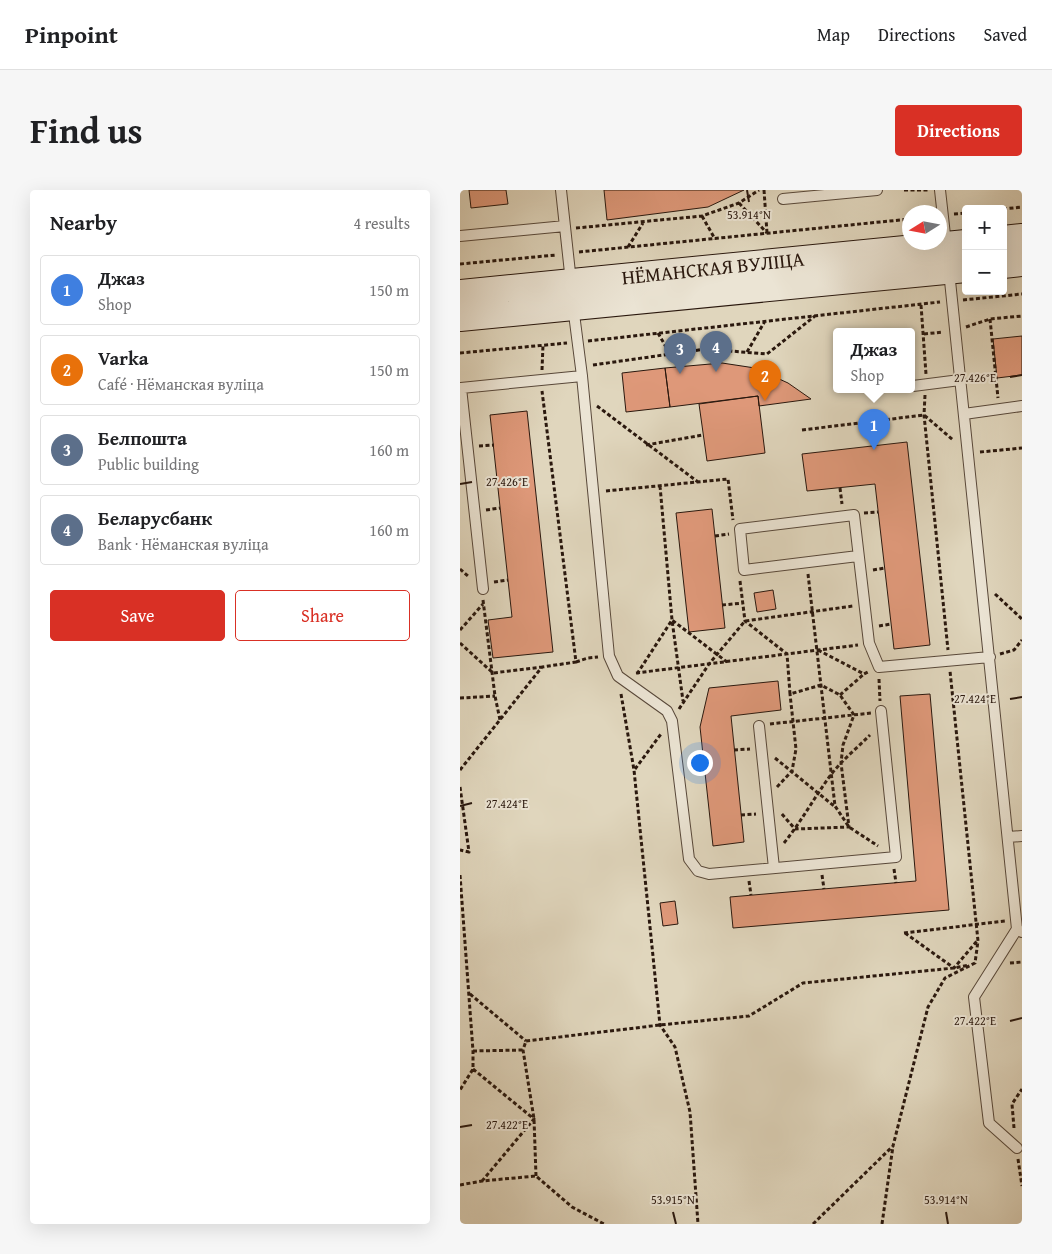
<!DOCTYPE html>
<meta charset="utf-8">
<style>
:root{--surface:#fff;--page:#f6f6f6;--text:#202124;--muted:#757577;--line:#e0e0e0;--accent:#d93025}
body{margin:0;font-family:"Gentium Book Plus",serif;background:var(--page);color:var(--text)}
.controls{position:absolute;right:15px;top:15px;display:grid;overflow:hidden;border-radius:5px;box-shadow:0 5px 20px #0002}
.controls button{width:45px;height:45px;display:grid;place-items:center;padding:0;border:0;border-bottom:1px solid var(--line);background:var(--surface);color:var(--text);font:25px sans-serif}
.compass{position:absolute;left:442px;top:15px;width:45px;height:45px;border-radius:50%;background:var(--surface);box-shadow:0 5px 20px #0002;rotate:259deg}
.you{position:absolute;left:239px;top:572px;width:18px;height:18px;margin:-12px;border:4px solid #fff;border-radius:50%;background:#1a73e8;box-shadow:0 0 0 8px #1a73e833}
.badge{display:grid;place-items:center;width:32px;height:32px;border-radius:50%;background:var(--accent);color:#fff;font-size:16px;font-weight:700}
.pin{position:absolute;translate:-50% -41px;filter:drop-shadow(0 1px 2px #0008)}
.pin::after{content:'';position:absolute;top:26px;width:18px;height:15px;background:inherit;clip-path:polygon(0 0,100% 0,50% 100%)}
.popup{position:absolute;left:373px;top:138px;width:82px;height:65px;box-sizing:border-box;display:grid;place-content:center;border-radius:5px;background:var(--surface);filter:drop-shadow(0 1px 4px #0005);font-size:16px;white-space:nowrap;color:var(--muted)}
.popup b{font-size:19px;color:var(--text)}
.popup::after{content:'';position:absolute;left:50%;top:100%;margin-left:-10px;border:10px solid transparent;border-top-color:var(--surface)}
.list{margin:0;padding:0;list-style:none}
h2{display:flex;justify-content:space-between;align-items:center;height:65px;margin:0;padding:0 20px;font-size:21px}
h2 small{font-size:16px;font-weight:400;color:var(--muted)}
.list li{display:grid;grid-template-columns:32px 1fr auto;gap:15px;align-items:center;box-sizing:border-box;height:70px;margin:0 10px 10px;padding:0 10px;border:1px solid var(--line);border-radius:5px}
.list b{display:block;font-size:19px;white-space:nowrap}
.list p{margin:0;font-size:16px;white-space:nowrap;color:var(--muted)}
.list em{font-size:16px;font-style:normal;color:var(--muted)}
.actions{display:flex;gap:10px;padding:15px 20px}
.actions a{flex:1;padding:11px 0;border:1px solid var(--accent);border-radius:5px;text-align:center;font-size:18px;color:var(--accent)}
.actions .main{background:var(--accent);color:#fff}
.map{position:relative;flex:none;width:562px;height:1034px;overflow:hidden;border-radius:5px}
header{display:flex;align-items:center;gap:30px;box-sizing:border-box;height:70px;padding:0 25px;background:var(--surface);border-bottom:1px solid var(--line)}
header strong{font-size:24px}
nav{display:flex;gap:28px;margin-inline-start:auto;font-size:18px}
.intro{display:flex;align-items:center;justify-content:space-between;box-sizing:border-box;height:120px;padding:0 30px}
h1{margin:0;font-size:35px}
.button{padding:12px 22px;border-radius:5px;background:var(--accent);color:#fff;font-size:18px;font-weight:700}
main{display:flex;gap:30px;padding:0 30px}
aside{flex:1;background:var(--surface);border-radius:5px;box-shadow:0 5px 20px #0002}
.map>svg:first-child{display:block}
</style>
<header>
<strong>Pinpoint</strong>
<nav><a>Map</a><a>Directions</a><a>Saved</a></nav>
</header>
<div class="intro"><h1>Find us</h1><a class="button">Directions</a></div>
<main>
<aside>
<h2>Nearby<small>4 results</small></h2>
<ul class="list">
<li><span class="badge" style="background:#3f7fe0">1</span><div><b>Джаз</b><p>Shop</p></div><em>150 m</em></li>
<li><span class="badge" style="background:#e8710a">2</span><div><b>Varka</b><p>Café · Нёманская вуліца</p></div><em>150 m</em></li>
<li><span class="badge" style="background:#5c6f8a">3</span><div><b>Белпошта</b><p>Public building</p></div><em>160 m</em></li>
<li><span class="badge" style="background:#5c6f8a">4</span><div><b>Беларусбанк</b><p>Bank · Нёманская вуліца</p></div><em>160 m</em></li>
</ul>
<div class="actions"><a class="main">Save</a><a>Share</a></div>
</aside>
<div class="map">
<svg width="562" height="1034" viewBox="0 0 562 1034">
<rect width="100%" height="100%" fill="#e0d6bd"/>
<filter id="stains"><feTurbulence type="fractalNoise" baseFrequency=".004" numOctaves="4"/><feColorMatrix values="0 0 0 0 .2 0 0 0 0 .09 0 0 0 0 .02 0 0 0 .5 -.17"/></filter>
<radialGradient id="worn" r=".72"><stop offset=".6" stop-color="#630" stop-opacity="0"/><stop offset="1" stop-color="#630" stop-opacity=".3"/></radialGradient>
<!-- building -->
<path fill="#de9879" stroke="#2a180e" d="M9,0H46L48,14L11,18Z
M144,0H284L248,17L147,30Z
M562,146V185L537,188L533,149Z
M262,173L295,178L328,193L351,209L299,216L298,206L210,217L205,178Z
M205,178L210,217L166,222L162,183Z
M298,206L305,263L247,271L239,214Z
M67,221L93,462L33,468L28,430L52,427L30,225Z
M447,252L470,455L434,459L415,294L347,301L342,264Z
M252,319L265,438L229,442L216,323Z
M313,400L316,419L297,422L294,403Z
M318,491L321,520L271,526L284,652L253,656L240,537L249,498Z
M470,504L489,720L273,738L270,707L456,691L440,506Z
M215,711L218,734L203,736L200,713Z"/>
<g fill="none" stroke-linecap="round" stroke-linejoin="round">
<defs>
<path id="lane" d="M101,0L111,92
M480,0L486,54
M323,9L417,0
M0,46L105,36
M489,81L557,739L562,742
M113,116L122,186L149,466L158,486L207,521L212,531L229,669L238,681L249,684L436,667L421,521
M453,196L500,190
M504,224L562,216
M398,366L284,380L280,339L394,325L409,453L419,477L530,467
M23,399L1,198L122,186
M299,536L314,678
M548,647L562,646
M557,958L529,933L514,807L557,739"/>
<path id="secondary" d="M543,49L562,47
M543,75L562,73
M0,103L506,53
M0,128L506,79"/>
</defs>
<!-- lane casing -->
<use href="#lane" stroke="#58483a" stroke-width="12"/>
<!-- secondary casing -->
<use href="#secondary" stroke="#2a180e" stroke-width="28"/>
<!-- path -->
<path stroke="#2a180e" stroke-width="3" stroke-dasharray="4 2.5" stroke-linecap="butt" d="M304,0L307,43
M444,0H469
M279,13L307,43
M543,19L562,17
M494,24L506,23
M242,26L255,49
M116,38L242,26L279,13L299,0
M168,57L183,33
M119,62L450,29
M0,74L96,65
M503,110L562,104
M461,115L466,184
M530,129L538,208
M506,137L530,129L562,126
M198,143L210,164
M464,144L483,142
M128,151L480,112
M287,162L305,131
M0,163L107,153
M133,175L246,159L307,164L355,126
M82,180L83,155
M465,205L464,225L488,460
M137,216L238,292
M342,240L464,225L493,250
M186,255L243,245
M19,256L34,255
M520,262L562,258
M200,296L212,430L223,511
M380,298L382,314
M146,301L268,289L273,330
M26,320L40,318
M404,323L418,322
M255,346L269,344
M0,379L9,387
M413,380L425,378
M348,384L375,616L389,637L418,656
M280,391L285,431L327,464L330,504L361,495L380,505L394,525L383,555L381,573L389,637L335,639L321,623
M34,392L48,390
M535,404L562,429
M23,410L35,506L40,530
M262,415L283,413
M419,436L431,434
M0,440L23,414
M0,453L33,483L82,477
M358,460L404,484L408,482
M540,464L554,460L562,450
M116,472L128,468L138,467
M176,483L398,455
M177,484L212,430L267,472
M419,489L420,511
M161,504L174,580L200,835L215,857L230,922L238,1034
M380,505L404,484
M0,508L35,506
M219,519L249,474L285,431L393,416
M310,534L411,523
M274,560L290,559
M315,568L374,616
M175,579L201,544
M0,580L82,477L116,472L82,201
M0,597L9,662L0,660
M317,597L332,581L336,559L330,504
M281,625L296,624
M324,653C341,632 354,608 370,586C381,571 397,558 410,545
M434,679L436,693
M0,685L13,861V879L0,900
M362,685L364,699
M289,691L291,705
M444,743L545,731
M445,743L494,778L517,751
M550,773L562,772
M10,804L66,851
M13,861L63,860
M13,879L74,929L22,991
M554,938L552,914L562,899
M558,969L562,996
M76,986L74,929L63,860L66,851L200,835L289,826L343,793L494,778L509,775
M0,995L22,991L76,986L112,1017L144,1034
M353,1034L433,956L468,817L485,788L515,773L518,751L490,481
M422,1034L433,956"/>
<!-- lane -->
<use href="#lane" stroke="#ebe4d4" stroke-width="10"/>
<!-- secondary -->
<use href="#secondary" stroke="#ebe4d4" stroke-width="26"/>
</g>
<!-- ticks -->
<path fill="none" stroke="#2a180e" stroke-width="2" d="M287,0L289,12M550,187L562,185M0,294L12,292M550,509L562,507M0,616L12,613M550,831L562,828M0,937L12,935M213,1022L216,1034M486,1022L488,1034"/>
<g text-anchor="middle" stroke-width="4" stroke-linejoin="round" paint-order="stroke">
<!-- street labels -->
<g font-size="20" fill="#2a180e" stroke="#ebe4d4">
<text transform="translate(253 78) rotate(-6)" y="7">НЁМАНСКАЯ ВУЛІЦА</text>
</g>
</g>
<g font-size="12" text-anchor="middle" fill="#2a180e" stroke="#ebe4d4" stroke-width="4" stroke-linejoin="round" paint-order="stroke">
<text x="289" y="29">53.914°N</text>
<text x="515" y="192">27.426°E</text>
<text x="47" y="296">27.426°E</text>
<text x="515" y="513">27.424°E</text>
<text x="47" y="618">27.424°E</text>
<text x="515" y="835">27.422°E</text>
<text x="47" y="939">27.422°E</text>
<text x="213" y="1014">53.915°N</text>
<text x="486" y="1014">53.914°N</text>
</g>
<rect width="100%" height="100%" filter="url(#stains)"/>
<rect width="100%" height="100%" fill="url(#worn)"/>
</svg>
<div class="controls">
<button>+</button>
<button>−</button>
</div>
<svg class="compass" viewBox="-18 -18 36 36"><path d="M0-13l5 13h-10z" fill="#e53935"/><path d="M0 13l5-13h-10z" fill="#757577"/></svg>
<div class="you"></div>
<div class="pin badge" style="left:414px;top:260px;background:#3f7fe0">1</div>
<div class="popup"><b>Джаз</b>Shop</div>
<div class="pin badge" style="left:305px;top:211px;background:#e8710a">2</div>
<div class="pin badge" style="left:220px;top:184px;background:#5c6f8a">3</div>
<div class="pin badge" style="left:256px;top:182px;background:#5c6f8a">4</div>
</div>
</main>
